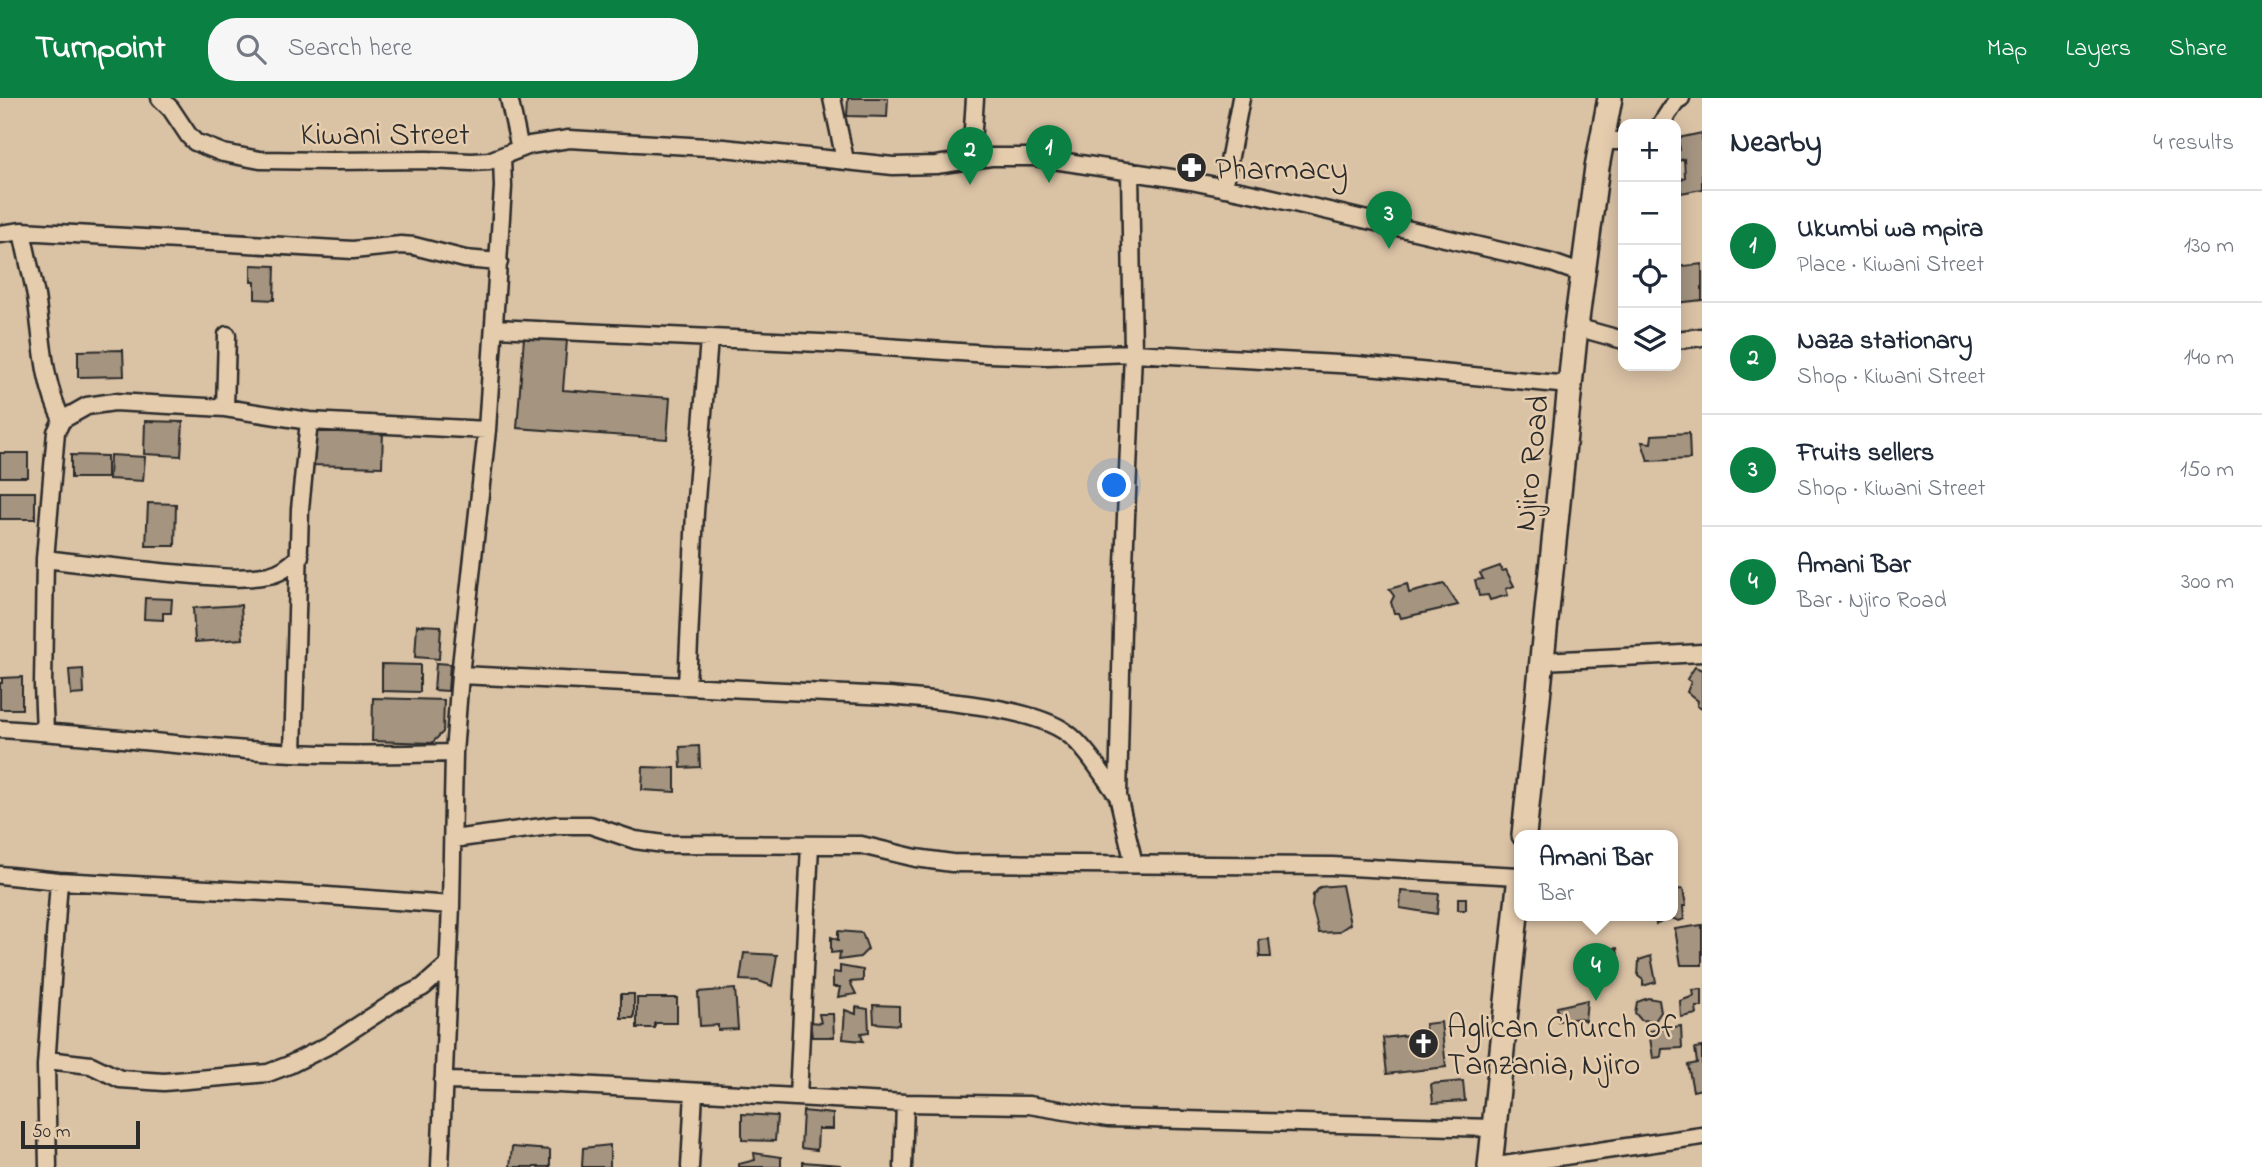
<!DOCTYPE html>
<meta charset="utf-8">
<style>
:root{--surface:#fff;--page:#f6f6f7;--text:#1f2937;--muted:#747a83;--line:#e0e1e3;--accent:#0b8043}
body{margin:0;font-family:"Indie Flower",sans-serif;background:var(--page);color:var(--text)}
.controls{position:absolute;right:21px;top:21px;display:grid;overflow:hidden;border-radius:14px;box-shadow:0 4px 18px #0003}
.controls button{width:63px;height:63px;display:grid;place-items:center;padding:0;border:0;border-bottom:2px solid var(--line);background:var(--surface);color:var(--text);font:35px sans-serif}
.scale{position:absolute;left:21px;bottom:18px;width:119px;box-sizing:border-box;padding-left:7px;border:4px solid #2b2b2b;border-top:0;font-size:19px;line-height:24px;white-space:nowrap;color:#2b2b2b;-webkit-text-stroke:5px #e5ccad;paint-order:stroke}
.you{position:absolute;left:1115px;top:388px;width:24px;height:24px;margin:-18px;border:5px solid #fff;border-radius:50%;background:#1a73e8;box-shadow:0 0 0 10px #1a73e833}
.badge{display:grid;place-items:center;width:46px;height:46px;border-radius:50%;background:var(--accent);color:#fff;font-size:23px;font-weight:700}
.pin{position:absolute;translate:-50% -58px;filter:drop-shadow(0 2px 4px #0008)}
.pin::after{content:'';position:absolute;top:37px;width:24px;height:21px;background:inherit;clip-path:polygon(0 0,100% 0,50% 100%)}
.popup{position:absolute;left:1514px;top:732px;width:164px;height:91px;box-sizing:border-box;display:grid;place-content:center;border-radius:14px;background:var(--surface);filter:drop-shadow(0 2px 5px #0005);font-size:23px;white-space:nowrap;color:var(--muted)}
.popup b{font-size:26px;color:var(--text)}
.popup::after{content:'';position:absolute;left:50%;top:100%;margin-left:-14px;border:14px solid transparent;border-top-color:var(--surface)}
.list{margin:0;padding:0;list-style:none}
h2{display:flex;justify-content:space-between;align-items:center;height:91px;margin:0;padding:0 28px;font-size:30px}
h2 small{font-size:23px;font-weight:400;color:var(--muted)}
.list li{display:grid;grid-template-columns:46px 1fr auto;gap:21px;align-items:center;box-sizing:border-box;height:112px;padding:0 28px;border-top:2px solid var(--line)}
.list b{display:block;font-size:26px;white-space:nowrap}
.list p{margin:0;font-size:23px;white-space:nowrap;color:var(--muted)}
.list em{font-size:23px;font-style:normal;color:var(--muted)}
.icon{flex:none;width:38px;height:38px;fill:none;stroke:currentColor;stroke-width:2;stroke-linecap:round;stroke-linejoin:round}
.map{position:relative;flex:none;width:1702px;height:1069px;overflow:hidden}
header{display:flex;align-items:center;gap:42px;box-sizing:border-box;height:98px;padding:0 35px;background:var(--accent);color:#fff}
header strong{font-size:33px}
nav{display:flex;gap:38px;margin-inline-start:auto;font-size:24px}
.search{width:490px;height:63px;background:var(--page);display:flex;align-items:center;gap:18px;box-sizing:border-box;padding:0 24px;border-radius:28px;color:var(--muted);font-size:26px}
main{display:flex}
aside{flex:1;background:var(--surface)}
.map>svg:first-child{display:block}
</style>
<header>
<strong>Turnpoint</strong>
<div class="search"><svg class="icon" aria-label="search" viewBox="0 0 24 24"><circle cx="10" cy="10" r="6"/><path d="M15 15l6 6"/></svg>Search here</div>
<nav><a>Map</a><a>Layers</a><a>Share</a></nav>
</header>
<main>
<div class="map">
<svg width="1702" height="1069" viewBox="0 0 1702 1069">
<rect width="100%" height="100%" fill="#dac2a5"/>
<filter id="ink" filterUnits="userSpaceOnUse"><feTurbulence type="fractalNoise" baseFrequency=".0143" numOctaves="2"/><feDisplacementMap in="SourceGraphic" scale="14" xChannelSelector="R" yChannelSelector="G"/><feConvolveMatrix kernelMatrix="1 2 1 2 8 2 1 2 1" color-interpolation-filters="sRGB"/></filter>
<g filter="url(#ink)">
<!-- building -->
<path fill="#a49480" stroke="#2b2b2b" stroke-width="2" d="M848,0H888L887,19L847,18Z
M1702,35V91L1681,95L1679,83L1685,79L1684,61L1676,64V54L1680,52L1678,40Z
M1702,166V202L1676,205V169Z
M251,167L275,168L274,202L255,201V184H251Z
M524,239L567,242L563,292L670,300L667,341L517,330Z
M123,252L124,278L78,279V253Z
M145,323L183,324L181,358L144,356Z
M311,330L383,331L382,369L310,367Z
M1689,335L1690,361L1648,363L1642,344L1651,345L1652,337Z
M0,355H28V379H0Z
M71,357L107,358V380H71Z
M110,357L145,359L143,383L109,381Z
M0,394H35V421H0Z
M148,405L176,406L175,448H146Z
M1500,468L1502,473L1506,472L1514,488L1506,491L1508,497L1490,502L1488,497L1479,498L1475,482L1483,481L1480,475Z
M1407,486L1409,495L1444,486L1458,507L1401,520L1399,515H1394L1391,504L1394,498L1389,491Z
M145,500L172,501L171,515H163V522L144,521Z
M241,507L243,541L195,544L193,510Z
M417,527L441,528L439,561L415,559Z
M436,565L450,566L448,593L434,592Z
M382,566L420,567V594L382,593Z
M1695,569L1702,572V611L1697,608L1698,603L1687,594L1691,584L1687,581Z
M83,571L84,596L71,597L69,572Z
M22,579V611H0V585H2V580Z
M373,600L444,602L443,634L432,645L372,643Z
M699,648L700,669L681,670L680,649Z
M643,669L675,670V694L642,692Z
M1342,787L1350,826L1338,834L1319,835L1312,808L1313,797L1320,789Z
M1683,791L1686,808H1683L1684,821L1679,823L1669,819L1656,826L1655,817H1673V792Z
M1401,793L1439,796L1437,816L1400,810Z
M1458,800H1466V812H1458Z
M1702,827V867H1681L1675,831Z
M838,833L862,835L868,851L860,859L839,862L840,854L831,855V839L838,842Z
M1269,841L1271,859H1260L1259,842Z
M1617,850L1619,866L1611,867L1612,880L1584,883L1582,872H1588L1586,853Z
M744,855L777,857L772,888L759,883L740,882Z
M1651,858L1656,884L1643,888V882L1638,878L1639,862Z
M840,868L863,872V883L850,884L856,896L838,899L840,889H833V874L840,875Z
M735,891L738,931L718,932V927L700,928L698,894Z
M1702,891V909H1696L1697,916L1681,919L1680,903L1694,898L1693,892Z
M621,896H634V920H621Z
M637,900H677V925H655V930H637Z
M1648,900L1659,902L1661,914L1655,923L1641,922L1635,915L1637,904Z
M1587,902L1585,923L1580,920L1558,923L1557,909Z
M873,907L899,908V927L874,925Z
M856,909L868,911L869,934L861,935L863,943L843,941L845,912L856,916Z
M819,916H833L834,939H812L810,924L821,925Z
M1441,924L1446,969L1387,976L1383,940L1426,935L1425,926Z
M1681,928L1682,950L1662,951L1661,959L1653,960L1649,933Z
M1702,949V991L1693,993L1688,967L1697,965L1695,950Z
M1463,983L1465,1003L1433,1005L1431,986Z
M803,1013L833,1016V1031H818L817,1052L801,1050Z
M742,1016L777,1018L775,1043L742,1042Z
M610,1047V1069H582L583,1050Z
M512,1049L550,1052V1069H510Z
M754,1055L781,1059V1069H739V1066L755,1062Z
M803,1064L840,1067V1069H803Z"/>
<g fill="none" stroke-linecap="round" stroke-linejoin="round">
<defs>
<path id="street" d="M160,0L171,11L189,38L195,44L223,55L260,62L333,63L427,62L472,64L489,63L530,47L569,41L724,50L893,68L936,67L991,59H1034L1191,83L1260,97L1552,165L1583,176
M509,0L520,51
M832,0L845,62
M1661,26L1676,3L1681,0
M1601,43H1623
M971,61L975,0
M1130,73L1133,255L1123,489L1118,698L1134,766
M1224,90L1241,0
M22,133C26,155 32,177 36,198C43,242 42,281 62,322
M0,136L22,133L353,152L401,147L414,148L465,161L499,164
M1576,229L1623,242
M495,230L842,246L989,256L1047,258L1133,255L1357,267L1569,287
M1676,242L1702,239
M225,310L227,237
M45,461C94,467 144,473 194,477C218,479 244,482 269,477C281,475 291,467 300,458
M1543,563L1702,555
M460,577L889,598C935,602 1033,609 1067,635C1086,649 1104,679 1118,698
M687,587L695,414L709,241
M0,631C98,637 196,650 294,655C347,658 401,656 454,655
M45,633L43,587L45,461L56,334L62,322L87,308L114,304L225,310L309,323L487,332
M293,655L300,411L309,323
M453,741L557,727H590L635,742L664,746L861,747L916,760L952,765L1332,768L1519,778
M0,777L59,783L300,796L451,807
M47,962L91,967L120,981L164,984L268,975L289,967L327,948L399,901L423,889L447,868
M443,983L541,985L905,1005L1029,1007L1108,1020L1494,1030
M798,999L810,747
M48,1069L46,968L59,783
M440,1069L451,807L454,655L460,577L487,332L503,89L502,59
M690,1069L694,994
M903,1069L905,1005
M1490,1069L1702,1038"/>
<path id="secondary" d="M1524,737L1576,229L1597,69L1610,0
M1490,1069L1519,787"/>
</defs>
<!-- street casing -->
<use href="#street" stroke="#2b2b2b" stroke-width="21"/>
<!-- secondary casing -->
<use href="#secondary" stroke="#2b2b2b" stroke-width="28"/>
<!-- street -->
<use href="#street" stroke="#e5ccad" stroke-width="16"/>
<!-- secondary -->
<use href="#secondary" stroke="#e5ccad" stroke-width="23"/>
</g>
</g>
<!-- icons -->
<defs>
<symbol id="pharmacy-disc" viewBox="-11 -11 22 22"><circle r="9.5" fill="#2b2b2b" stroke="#e5ccad"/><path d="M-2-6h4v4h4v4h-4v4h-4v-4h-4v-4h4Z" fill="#fff"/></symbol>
<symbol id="church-disc" viewBox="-11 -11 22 22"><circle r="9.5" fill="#2b2b2b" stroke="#e5ccad"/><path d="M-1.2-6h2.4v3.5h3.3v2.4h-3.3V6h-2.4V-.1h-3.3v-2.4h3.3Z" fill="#fff"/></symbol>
</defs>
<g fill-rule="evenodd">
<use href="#pharmacy-disc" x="1174" y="52" width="35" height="35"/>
<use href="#church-disc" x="1406" y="928" width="35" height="35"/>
</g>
<g text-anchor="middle" stroke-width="5" stroke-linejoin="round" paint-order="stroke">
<!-- street labels -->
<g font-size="32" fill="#2b2b2b" stroke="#e5ccad">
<text x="385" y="46">Kiwani Street</text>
<text transform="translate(1530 365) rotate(-84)" y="11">Njiro Road</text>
</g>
<!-- poi labels -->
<g font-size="32" fill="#2b2b2b" stroke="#e5ccad" text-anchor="start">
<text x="1215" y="81">Pharmacy</text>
<text x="1447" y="939">Aglican Church of<tspan x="1447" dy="37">Tanzania, Njiro</tspan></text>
</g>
</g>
</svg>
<div class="controls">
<button>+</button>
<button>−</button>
<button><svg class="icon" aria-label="locate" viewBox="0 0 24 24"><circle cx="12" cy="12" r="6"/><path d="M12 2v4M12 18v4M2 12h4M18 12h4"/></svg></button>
<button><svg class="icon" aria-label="layers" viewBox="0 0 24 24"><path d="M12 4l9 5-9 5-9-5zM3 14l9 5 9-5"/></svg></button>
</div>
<div class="scale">50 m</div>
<div class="you"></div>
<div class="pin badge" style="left:1049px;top:85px">1</div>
<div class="pin badge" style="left:970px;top:87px">2</div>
<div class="pin badge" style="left:1389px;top:151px">3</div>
<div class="pin badge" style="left:1596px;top:903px">4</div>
<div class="popup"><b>Amani Bar</b>Bar</div>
</div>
<aside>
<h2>Nearby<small>4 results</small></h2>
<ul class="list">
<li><span class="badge">1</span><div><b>Ukumbi wa mpira</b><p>Place · Kiwani Street</p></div><em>130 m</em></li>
<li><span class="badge">2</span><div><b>Naza stationary</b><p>Shop · Kiwani Street</p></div><em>140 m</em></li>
<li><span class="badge">3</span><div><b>Fruits sellers</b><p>Shop · Kiwani Street</p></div><em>150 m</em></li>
<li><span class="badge">4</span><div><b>Amani Bar</b><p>Bar · Njiro Road</p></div><em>300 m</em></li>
</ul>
</aside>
</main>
